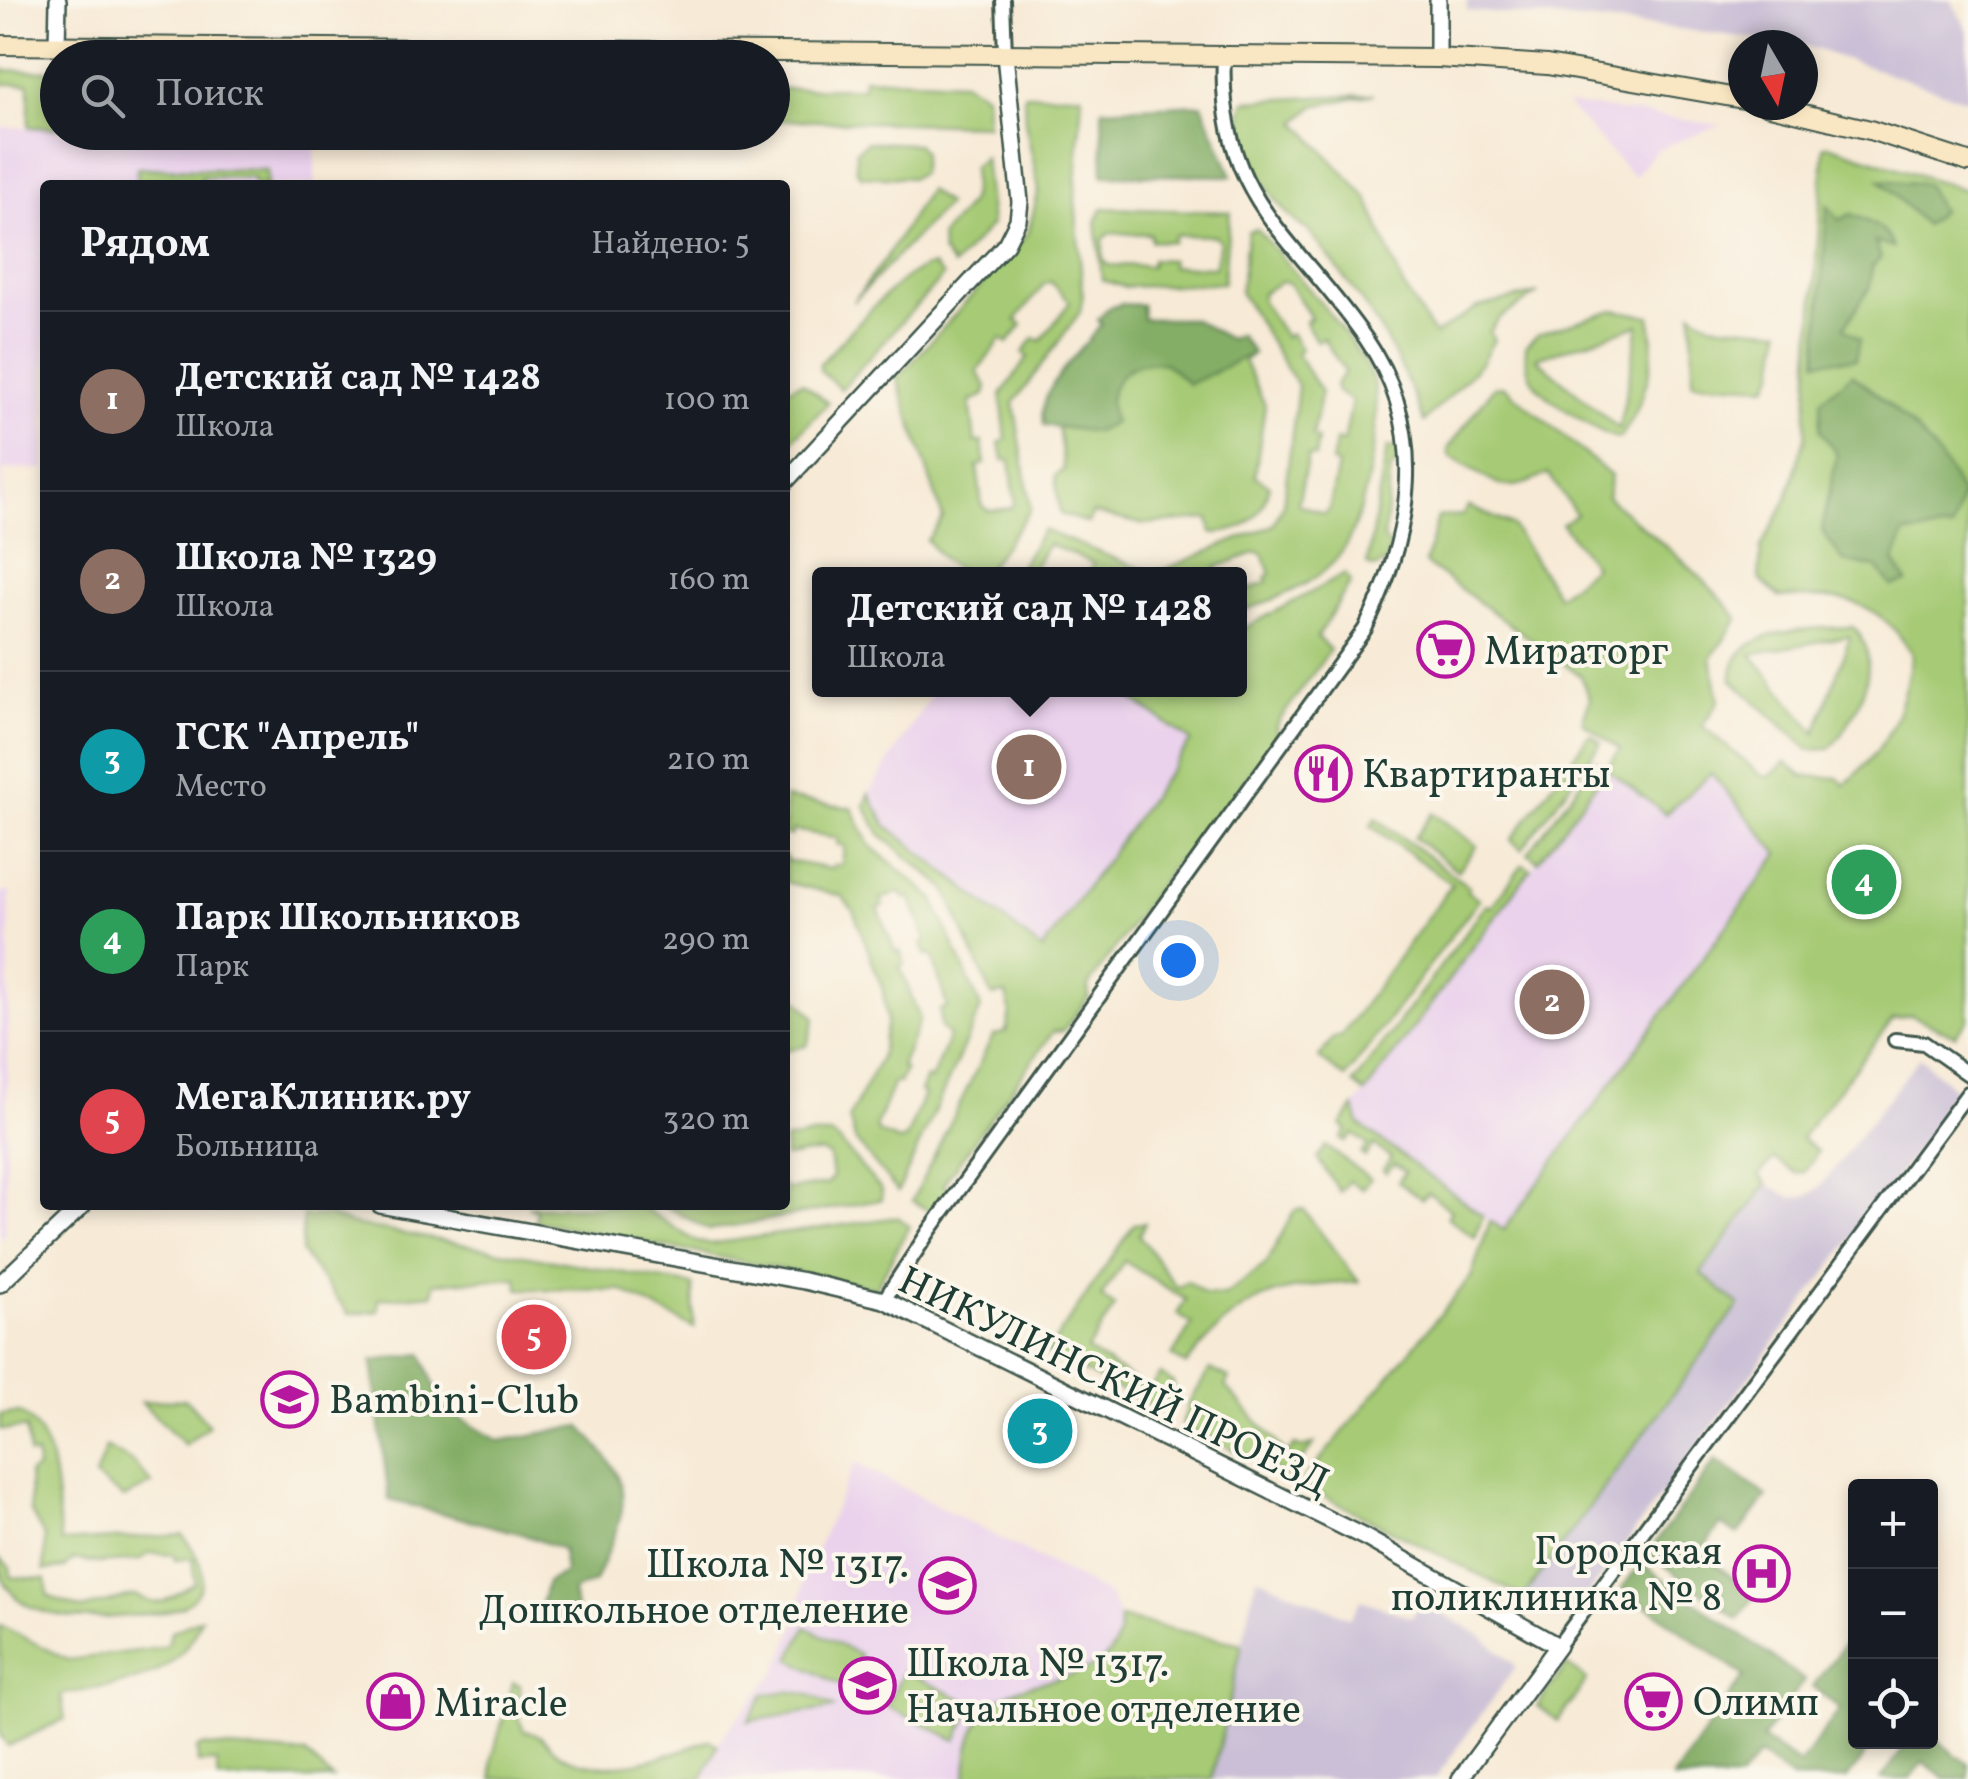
<!DOCTYPE html>
<html lang="ru">
<meta charset="utf-8">
<style>
:root{--surface:#171b24;--page:#20242c;--text:#f1f3f6;--muted:#9ea1a6;--line:#363941;--accent:#d690ce}
body{margin:0;font-family:Vollkorn,serif;background:var(--page);color:var(--text)}
.controls{position:absolute;right:30px;bottom:30px;display:grid;overflow:hidden;border-radius:10px;box-shadow:0 5px 15px #0003}
.controls button{width:90px;height:90px;display:grid;place-items:center;padding:0;border:0;border-bottom:2px solid var(--line);background:var(--surface);color:var(--text);font:50px sans-serif}
.compass{position:absolute;left:1728px;top:30px;width:90px;height:90px;border-radius:50%;background:var(--surface);box-shadow:0 5px 15px #0003;rotate:171deg}
.you{position:absolute;left:1178px;top:960px;width:35px;height:35px;margin:-25px;border:8px solid #fff;border-radius:50%;background:#1a73e8;box-shadow:0 0 0 15px #1a73e833}
.badge{display:grid;place-items:center;width:65px;height:65px;border-radius:50%;background:var(--accent);color:#fff;font-size:32px;font-weight:700}
.pin{position:absolute;translate:-50% -50%;border:5px solid #fff;box-shadow:0 2px 10px #0006}
.popup{position:absolute;left:812px;top:567px;width:435px;height:130px;box-sizing:border-box;display:grid;place-content:center;border-radius:10px;background:var(--surface);filter:drop-shadow(0 2px 8px #0005);font-size:32px;white-space:nowrap;color:var(--muted)}
.popup b{font-size:38px;color:var(--text)}
.popup::after{content:'';position:absolute;left:50%;top:100%;margin-left:-20px;border:20px solid transparent;border-top-color:var(--surface)}
.list{margin:0;padding:0;list-style:none}
h2{display:flex;justify-content:space-between;align-items:center;height:130px;margin:0;padding:0 40px;font-size:42px}
h2 small{font-size:32px;font-weight:400;color:var(--muted)}
.list li{display:grid;grid-template-columns:65px 1fr auto;gap:30px;align-items:center;box-sizing:border-box;height:180px;padding:0 40px;border-top:2px solid var(--line)}
.list b{display:block;font-size:38px;white-space:nowrap}
.list p{margin:0;font-size:32px;white-space:nowrap;color:var(--muted)}
.list em{font-size:32px;font-style:normal;color:var(--muted)}
.icon{flex:none;width:55px;height:55px;fill:none;stroke:currentColor;stroke-width:2;stroke-linecap:round;stroke-linejoin:round}
.map{position:relative;flex:none;width:1968px;height:1779px;overflow:hidden}
.search{position:absolute;background:var(--surface);box-shadow:0 5px 15px #0003;left:40px;top:40px;width:750px;height:110px;display:flex;align-items:center;gap:25px;box-sizing:border-box;padding:0 35px;border-radius:55px;color:var(--muted);font-size:38px}
.panel{position:absolute;background:var(--surface);box-shadow:0 5px 15px #0003;left:40px;top:180px;width:750px;height:1030px;border-radius:10px}
.map>svg:first-child{display:block}
</style>
<div class="map">
<svg width="1968" height="1779" viewBox="0 0 1968 1779">
<rect width="100%" height="100%" fill="#fbf7ec"/>
<filter id="ink" filterUnits="userSpaceOnUse"><feTurbulence type="fractalNoise" baseFrequency=".01" numOctaves="2"/><feDisplacementMap in="SourceGraphic" scale="20" xChannelSelector="R" yChannelSelector="G"/><feConvolveMatrix kernelMatrix="1 2 1 2 8 2 1 2 1" color-interpolation-filters="sRGB"/></filter>
<filter id="wash" filterUnits="userSpaceOnUse"><feTurbulence type="fractalNoise" baseFrequency=".0048" numOctaves="4" result="noise"/><feDisplacementMap in="SourceGraphic" scale="40" xChannelSelector="R" yChannelSelector="G"/><feGaussianBlur stdDeviation="2.25" result="paint"/><feColorMatrix in="noise" values="0 0 0 0 0 0 0 0 0 0 0 0 0 0 0 0 0 1.4 0 .05"/><feComposite in="paint" operator="in"/></filter>
<g filter="url(#wash)">
<rect width="100%" height="100%" fill="#f7ead6"/>
<!-- built -->
<path fill="#ead1ec" d="M1566,104L1721,125L1657,149L1634,177Z
M0,127L57,128L58,132L315,133V185H45V469L3,470L0,619Z
M934,690H1120L1192,741L1042,950L886,825L869,794Z
M1606,768L1711,773L1779,854L1503,1231L1359,1124L1354,1107Z
M0,892H10L5,1234L0,1239Z
M855,1463L1108,1594L1120,1618V1641L1109,1660L1064,1678L1023,1685L966,1751V1779H702L721,1738L776,1672L797,1622L804,1578Z"/>
<!-- industrial -->
<path fill="#cabfd6" d="M1467,0H1951L1968,31V100L1803,45L1655,26L1467,11Z
M1920,1057L1959,1094L1576,1610L1566,1618L1549,1617L1523,1597L1739,1305L1700,1273L1767,1184L1792,1198L1807,1196L1821,1186Z
M1257,1577L1350,1618L1361,1600L1412,1618L1420,1601L1482,1636L1516,1666L1435,1779H1212Z"/>
<!-- green -->
<path fill="#a6ca74" stroke="#628454" stroke-width="2.5" fill-rule="evenodd" d="M0,70L57,71V128L29,127V84H0Z
M863,78L963,82L985,94L987,125L773,120V89L863,88Z
M1024,94L1082,95L1075,200L1083,294L1080,312L1014,403L1031,509L984,574C958,575 942,561 927,540L943,518L897,379L1028,233L1039,189L1025,122ZM1051,282L1070,302L1041,341L1034,338L1023,353L1028,357L1001,395L1006,440L1000,442L1003,460H1010L1015,502L1011,508L989,511L982,506L977,466L985,464L982,442H975L970,402L985,395L987,386L977,372L1001,339L1008,343L1022,325L1016,320L1044,284Z
M1374,94L1314,106L1297,122L1368,199L1403,286L1434,335L1478,307L1538,293L1499,319L1490,331L1494,340L1481,363L1424,422C1394,339 1361,298 1308,230C1277,216 1228,134 1245,101Z
M867,142L917,144L923,152L921,173L911,178L861,176L856,169V151Z
M1828,145L1968,191V1019L1955,1036L1911,1015L1893,1019L1801,1138L1818,1152L1804,1172L1796,1173L1774,1159L1759,1175L1767,1184L1701,1273L1739,1305L1523,1597L1300,1484L1471,1277L1490,1221L1504,1230L1779,854L1711,773L1666,814L1607,769L1538,861L1528,853L1596,761L1607,768L1620,749L1582,722L1590,699L1581,676L1425,563L1438,517L1463,515L1468,506L1512,525L1558,596L1594,566L1562,524L1576,514L1548,473C1502,500 1494,480 1450,457L1448,449L1494,387L1504,386L1611,476L1607,497C1652,536 1702,572 1738,619L1711,658L1719,701L1702,726L1762,776L1769,777L1786,762L1802,776L1838,778L1845,785C1891,744 1901,714 1912,654C1876,595 1843,597 1779,597L1759,579L1761,547L1786,501L1805,438L1824,146Z
M984,157L991,225L953,266L942,252L941,236C962,207 976,212 972,168Z
M137,168L267,170V185H254L253,178L202,177L201,185H137Z
M928,190L947,204L853,302L886,258Z
M1102,208L1230,212L1223,283L1125,287L1102,280L1096,222ZM1109,233L1150,234L1151,241L1173,242L1174,235L1215,236L1220,241L1215,267L1171,266V260L1152,259L1151,266L1108,265L1103,260V239Z
M1257,229C1282,258 1364,348 1373,381C1384,420 1364,526 1338,557C1316,585 1272,600 1239,612V593L1268,582L1266,577L1271,574L1263,554L1257,552L1217,567L1215,574H1101L1091,570L1093,563L1048,544L1034,567L1039,574H1024L1021,565L1043,530L1154,574L1273,525L1283,505L1298,387L1240,292L1248,232ZM1281,282L1289,283L1311,318L1305,322L1317,342L1323,338L1345,372L1335,385L1337,392L1352,401L1344,442L1336,440L1332,463L1338,465L1329,510L1324,514L1298,504L1308,456L1315,457L1318,439L1312,437L1321,392L1296,353L1301,349L1291,333L1285,337L1262,301V293Z
M933,266L943,276L841,389L820,371V364C842,342 904,265 933,266Z
M1121,304L1142,305L1143,319H1193L1229,339L1239,335L1253,353L1244,361L1265,405L1255,476L1269,485C1262,518 1246,532 1212,533L1209,519L1142,524L1093,513L1088,523L1060,514L1055,476L1064,469L1058,427L1044,425C1033,392 1083,349 1102,324L1098,320L1107,309Z
M1613,310L1650,316C1659,354 1644,407 1620,438C1604,438 1544,397 1534,383C1527,373 1525,356 1526,345L1538,334ZM1639,325L1619,429L1537,359V358Z
M1692,312L1711,324L1781,330L1775,371L1767,386L1693,382Z
M802,382L828,403L785,448V390Z
M1398,447V465L1391,468L1384,540L1390,547L1386,563L1374,568L1367,564L1387,448Z
M1345,574L1351,582L1317,637L1330,650L1276,725L1277,737L1187,860H1177L1088,986L1089,997L1063,1031L1053,1032L943,1184L951,1191L933,1213L912,1201L993,1036L1006,1032L1010,1012L1006,994L992,996L945,888L880,834L865,806L869,794L886,825L1042,950L1191,741L1120,690H1239V631Z
M1853,627C1887,660 1856,718 1830,749L1809,750L1732,680C1729,627 1815,628 1853,627ZM1849,636L1850,637L1816,733L1751,654Z
M1590,734L1601,743L1522,849L1511,840Z
M785,798L852,808L870,845L933,898L981,1008L898,1192L855,1140L849,1118L880,1058L887,1020L883,990L854,912L842,896L785,882V855L787,861L832,869L834,865L841,866L845,846L837,844L838,838L793,830L791,836L785,834ZM901,892L904,898L910,897L926,940L922,943L926,956L932,955L947,1007L940,1010L941,1027L949,1036L931,1080L926,1078L920,1092L924,1094L906,1139L899,1141L879,1133L876,1126L894,1082L899,1083L905,1070L901,1067L920,1019L900,967L905,964L900,951L895,952L878,908L883,906L881,899Z
M1433,813L1477,846L1458,871L1414,838Z
M1376,818L1469,887L1467,891L1479,899L1345,1078L1319,1058L1333,1038L1341,1036L1452,884L1371,826Z
M1523,864L1531,869L1365,1093L1353,1084L1486,905L1491,907Z
M785,987L815,1017L807,1046L785,1050Z
M1354,1107L1359,1124L1483,1216L1475,1238L1447,1217L1451,1210L1428,1193L1422,1199L1398,1182L1405,1172L1394,1164L1386,1173L1383,1170L1391,1158L1374,1145L1365,1157L1361,1154L1368,1145L1353,1134L1345,1142L1341,1139L1347,1130L1341,1125Z
M813,1135H831L839,1141L882,1191L881,1200L709,1230L664,1205H785V1185L786,1190L827,1184L832,1177L829,1156L822,1152L785,1157V1140Z
M1326,1146L1370,1179L1362,1189L1349,1181L1340,1192L1317,1158Z
M639,1205L697,1242L709,1244L898,1217L909,1226L876,1288L535,1221L537,1210L528,1207Z
M1303,1209L1359,1282C1272,1286 1240,1296 1186,1365L1172,1356L1192,1324L1177,1314L1186,1300L1124,1261L1101,1297L1115,1306L1087,1350L1149,1390L1160,1374L1173,1382L1174,1391L1161,1411L1047,1353L1134,1224L1145,1223L1139,1235L1177,1288L1187,1281L1205,1294L1225,1295L1266,1264L1294,1211Z
M303,1216H328L354,1225L693,1285L694,1328L621,1290L519,1289L517,1278L434,1283L433,1294L379,1299L378,1311L349,1314L301,1252Z
M1210,1369L1229,1378L1225,1386L1287,1454L1295,1445L1302,1448L1314,1444L1290,1477L1182,1425L1188,1405Z
M186,1399L209,1425L185,1445L141,1402Z
M20,1413C60,1438 55,1500 61,1542L183,1535C196,1553 212,1576 194,1597C181,1613 156,1613 137,1615C91,1621 0,1625 0,1558L10,1567L11,1577L46,1579L48,1596L81,1609L135,1595L153,1603L164,1601L195,1583L192,1558L175,1560L174,1555L149,1553L140,1560L99,1563L74,1559L65,1568L44,1570L45,1538L30,1511L29,1473L37,1469L36,1455H29L26,1428L0,1430V1414Z
M106,1447L134,1463L152,1484L124,1498L95,1477Z
M201,1618C177,1685 121,1682 61,1695L65,1719L8,1746L0,1735V1625L68,1660L160,1648L168,1645L171,1632Z
M1120,1618L1242,1644L1212,1779H966C968,1632 1119,1720 1120,1618Z
M806,1627L860,1655L844,1687L790,1659Z
M1567,1665L1587,1680L1558,1721L1537,1706Z
M904,1671L974,1705L956,1740L887,1706Z
M513,1682L520,1685V1720L524,1731C543,1732 548,1747 563,1756C606,1779 668,1756 709,1740L718,1745L702,1779H492V1759Z
M788,1691L813,1696L834,1708L748,1721L764,1695Z
M202,1746L306,1754L333,1779H218L216,1762L198,1763L197,1749Z"/>
<!-- forest -->
<path fill="#84ae66" stroke="#52764d" stroke-width="2.5" d="M1202,104L1232,176L1103,175L1102,109Z
M1880,180L1926,184L1941,211L1925,225Z
M1827,205L1839,220L1851,214C1869,222 1886,227 1893,247L1875,242L1881,258L1872,267L1870,287L1844,328L1860,339L1856,359L1817,361Z
M1121,304L1142,305L1143,319H1193L1229,339L1239,335L1253,353L1189,384L1166,364C1127,355 1100,386 1114,423L1096,432L1044,425C1033,392 1083,349 1102,324L1098,320L1107,309Z
M1852,374C1895,408 1940,446 1962,496L1952,529L1904,534L1894,561L1907,582L1892,586L1877,568L1843,561L1822,530L1837,455L1820,430L1822,399Z
M422,1354L443,1408L499,1441L580,1426C642,1491 627,1504 595,1582L573,1591L577,1616L561,1626L539,1611L547,1582L565,1573L562,1549L519,1533L389,1500L372,1361Z
M1716,1460L1767,1496L1738,1535L1721,1524L1700,1553L1756,1594L1738,1619L1648,1553Z
M1641,1563L1804,1680L1762,1739L1800,1764L1840,1709L1813,1686L1855,1630L1856,1742H1874L1847,1779H1792L1759,1755L1739,1779H1672L1744,1676L1622,1588Z
M1931,1736L1968,1764V1779H1946L1923,1762L1910,1779H1881L1904,1748L1903,1742H1930Z"/>
</g>
<g filter="url(#ink)">
<g fill="none" stroke-linecap="round" stroke-linejoin="round">
<defs>
<path id="minor" d="M1003,0L1005,55
M1895,1040L1924,1043L1968,1074
M884,1300L930,1230L1365,629C1411,536 1430,431 1366,339C1294,235 1217,198 1224,56
M1558,1646L1968,1093"/>
<path id="tertiary" d="M57,45L58,0
M1438,58V0
M785,482L1006,244L1018,220L1020,202L1005,55
M380,1205L804,1281L884,1300L1366,1538L1558,1646L1460,1779
M0,1284L83,1205"/>
<path id="secondary" d="M0,45L1438,58L1547,65L1743,99
M1766,105L1870,130L1968,162"/>
</defs>
<!-- minor casing -->
<use href="#minor" stroke="#3f574c" stroke-width="18"/>
<!-- tertiary casing -->
<use href="#tertiary" stroke="#3f574c" stroke-width="20"/>
<!-- secondary casing -->
<use href="#secondary" stroke="#3f574c" stroke-width="22"/>
<!-- minor -->
<use href="#minor" stroke="#fff" stroke-width="12"/>
<!-- tertiary -->
<use href="#tertiary" stroke="#fff" stroke-width="15"/>
<!-- secondary -->
<use href="#secondary" stroke="#f9e7c3" stroke-width="18"/>
</g>
</g>
<!-- icons -->
<defs>
<symbol id="supermarket-ring" viewBox="-11 -11 22 22"><circle r="9.5" fill="#fbf7ec" stroke="#b5179e" stroke-width="1.5"/><path d="M-6-5.5h2.5l.6 2H6L4.5 2H-2.5L-4.4-4H-6ZM-1.5 3.2a1.3 1.3 0 1 0 .1 0ZM3 3.2a1.3 1.3 0 1 0 .1 0Z" fill="#b5179e"/></symbol>
<symbol id="restaurant-ring" viewBox="-11 -11 22 22"><circle r="9.5" fill="#fbf7ec" stroke="#b5179e" stroke-width="1.5"/><path d="M-5-6h1v4h1v-4h1v4h1v-4h1v5L-1.5 .5V6h-2V.5L-5-1ZM5-6V6H3V1.5H1.5Q1.5-4 5-6Z" fill="#b5179e"/></symbol>
<symbol id="school-ring" viewBox="-11 -11 22 22"><circle r="9.5" fill="#fbf7ec" stroke="#b5179e" stroke-width="1.5"/><path d="M0-5L7-2L0 1L-7-2ZM-4 1L0 2.5L4 1V4Q0 6-4 4Z" fill="#b5179e"/></symbol>
<symbol id="hospital-ring" viewBox="-11 -11 22 22"><circle r="9.5" fill="#fbf7ec" stroke="#b5179e" stroke-width="1.5"/><path d="M-5-5h3v3.5h4V-5h3V5h-3V1.5h-4V5h-3Z" fill="#b5179e"/></symbol>
<symbol id="shop-ring" viewBox="-11 -11 22 22"><circle r="9.5" fill="#fbf7ec" stroke="#b5179e" stroke-width="1.5"/><path d="M-5-2.5h2.3a2.7 3.5 0 0 1 5.4 0H5L5.5 6h-11ZM-1.5-2.5h3a1.5 2.3 0 0 0-3 0Z" fill="#b5179e"/></symbol>
</defs>
<g fill-rule="evenodd">
<use href="#supermarket-ring" x="1414" y="618" width="63" height="63"/>
<use href="#restaurant-ring" x="1292" y="742" width="63" height="63"/>
<use href="#school-ring" x="258" y="1368" width="63" height="63"/>
<use href="#hospital-ring" x="1730" y="1542" width="63" height="63"/>
<use href="#school-ring" x="916" y="1554" width="63" height="63"/>
<use href="#school-ring" x="836" y="1654" width="63" height="63"/>
<use href="#supermarket-ring" x="1622" y="1670" width="63" height="63"/>
<use href="#shop-ring" x="364" y="1670" width="63" height="63"/>
</g>
<g text-anchor="middle" stroke-width="8" stroke-linejoin="round" paint-order="stroke">
<!-- poi labels -->
<g font-size="40" fill="#1f3d34" stroke="#fbf7ec" text-anchor="start">
<text x="1484" y="664">Мираторг</text>
<text x="1362" y="787">Квартиранты</text>
<text x="329" y="1413">Bambini-Club</text>
<text x="1722" y="1564" text-anchor="end">Городская<tspan x="1722" dy="46">поликлиника № 8</tspan></text>
<text x="909" y="1577" text-anchor="end">Школа № 1317.<tspan x="909" dy="46">Дошкольное отделение</tspan></text>
<text x="906" y="1676">Школа № 1317.<tspan x="906" dy="46">Начальное отделение</tspan></text>
<text x="1693" y="1715">Олимп</text>
<text x="434" y="1716">Miracle</text>
</g>
<!-- street labels -->
<g font-size="40" fill="#1f3d34" stroke="#fbf7ec">
<text transform="translate(1115 1380) rotate(26)" y="14">НИКУЛИНСКИЙ ПРОЕЗД</text>
</g>
</g>
</svg>
<div class="controls">
<button>+</button>
<button>−</button>
<button><svg class="icon" aria-label="locate" viewBox="0 0 24 24"><circle cx="12" cy="12" r="6"/><path d="M12 2v4M12 18v4M2 12h4M18 12h4"/></svg></button>
</div>
<svg class="compass" viewBox="-18 -18 36 36"><path d="M0-13l5 13h-10z" fill="#e53935"/><path d="M0 13l5-13h-10z" fill="#9ea1a6"/></svg>
<div class="you"></div>
<div class="pin badge" style="left:1029px;top:767px;background:#8d6e63">1</div>
<div class="popup"><b>Детский сад № 1428</b>Школа</div>
<div class="pin badge" style="left:1552px;top:1002px;background:#8d6e63">2</div>
<div class="pin badge" style="left:1040px;top:1431px;background:#0f9aa8">3</div>
<div class="pin badge" style="left:1864px;top:882px;background:#2e9e5b">4</div>
<div class="pin badge" style="left:534px;top:1337px;background:#e0444e">5</div>
<div class="search"><svg class="icon" aria-label="search" viewBox="0 0 24 24"><circle cx="10" cy="10" r="6"/><path d="M15 15l6 6"/></svg>Поиск</div>
<section class="panel">
<h2>Рядом<small>Найдено: 5</small></h2>
<ul class="list">
<li><span class="badge" style="background:#8d6e63">1</span><div><b>Детский сад № 1428</b><p>Школа</p></div><em>100 m</em></li>
<li><span class="badge" style="background:#8d6e63">2</span><div><b>Школа № 1329</b><p>Школа</p></div><em>160 m</em></li>
<li><span class="badge" style="background:#0f9aa8">3</span><div><b>ГСК &quot;Апрель&quot;</b><p>Место</p></div><em>210 m</em></li>
<li><span class="badge" style="background:#2e9e5b">4</span><div><b>Парк Школьников</b><p>Парк</p></div><em>290 m</em></li>
<li><span class="badge" style="background:#e0444e">5</span><div><b>МегаКлиник.ру</b><p>Больница</p></div><em>320 m</em></li>
</ul>
</section>
</div>
